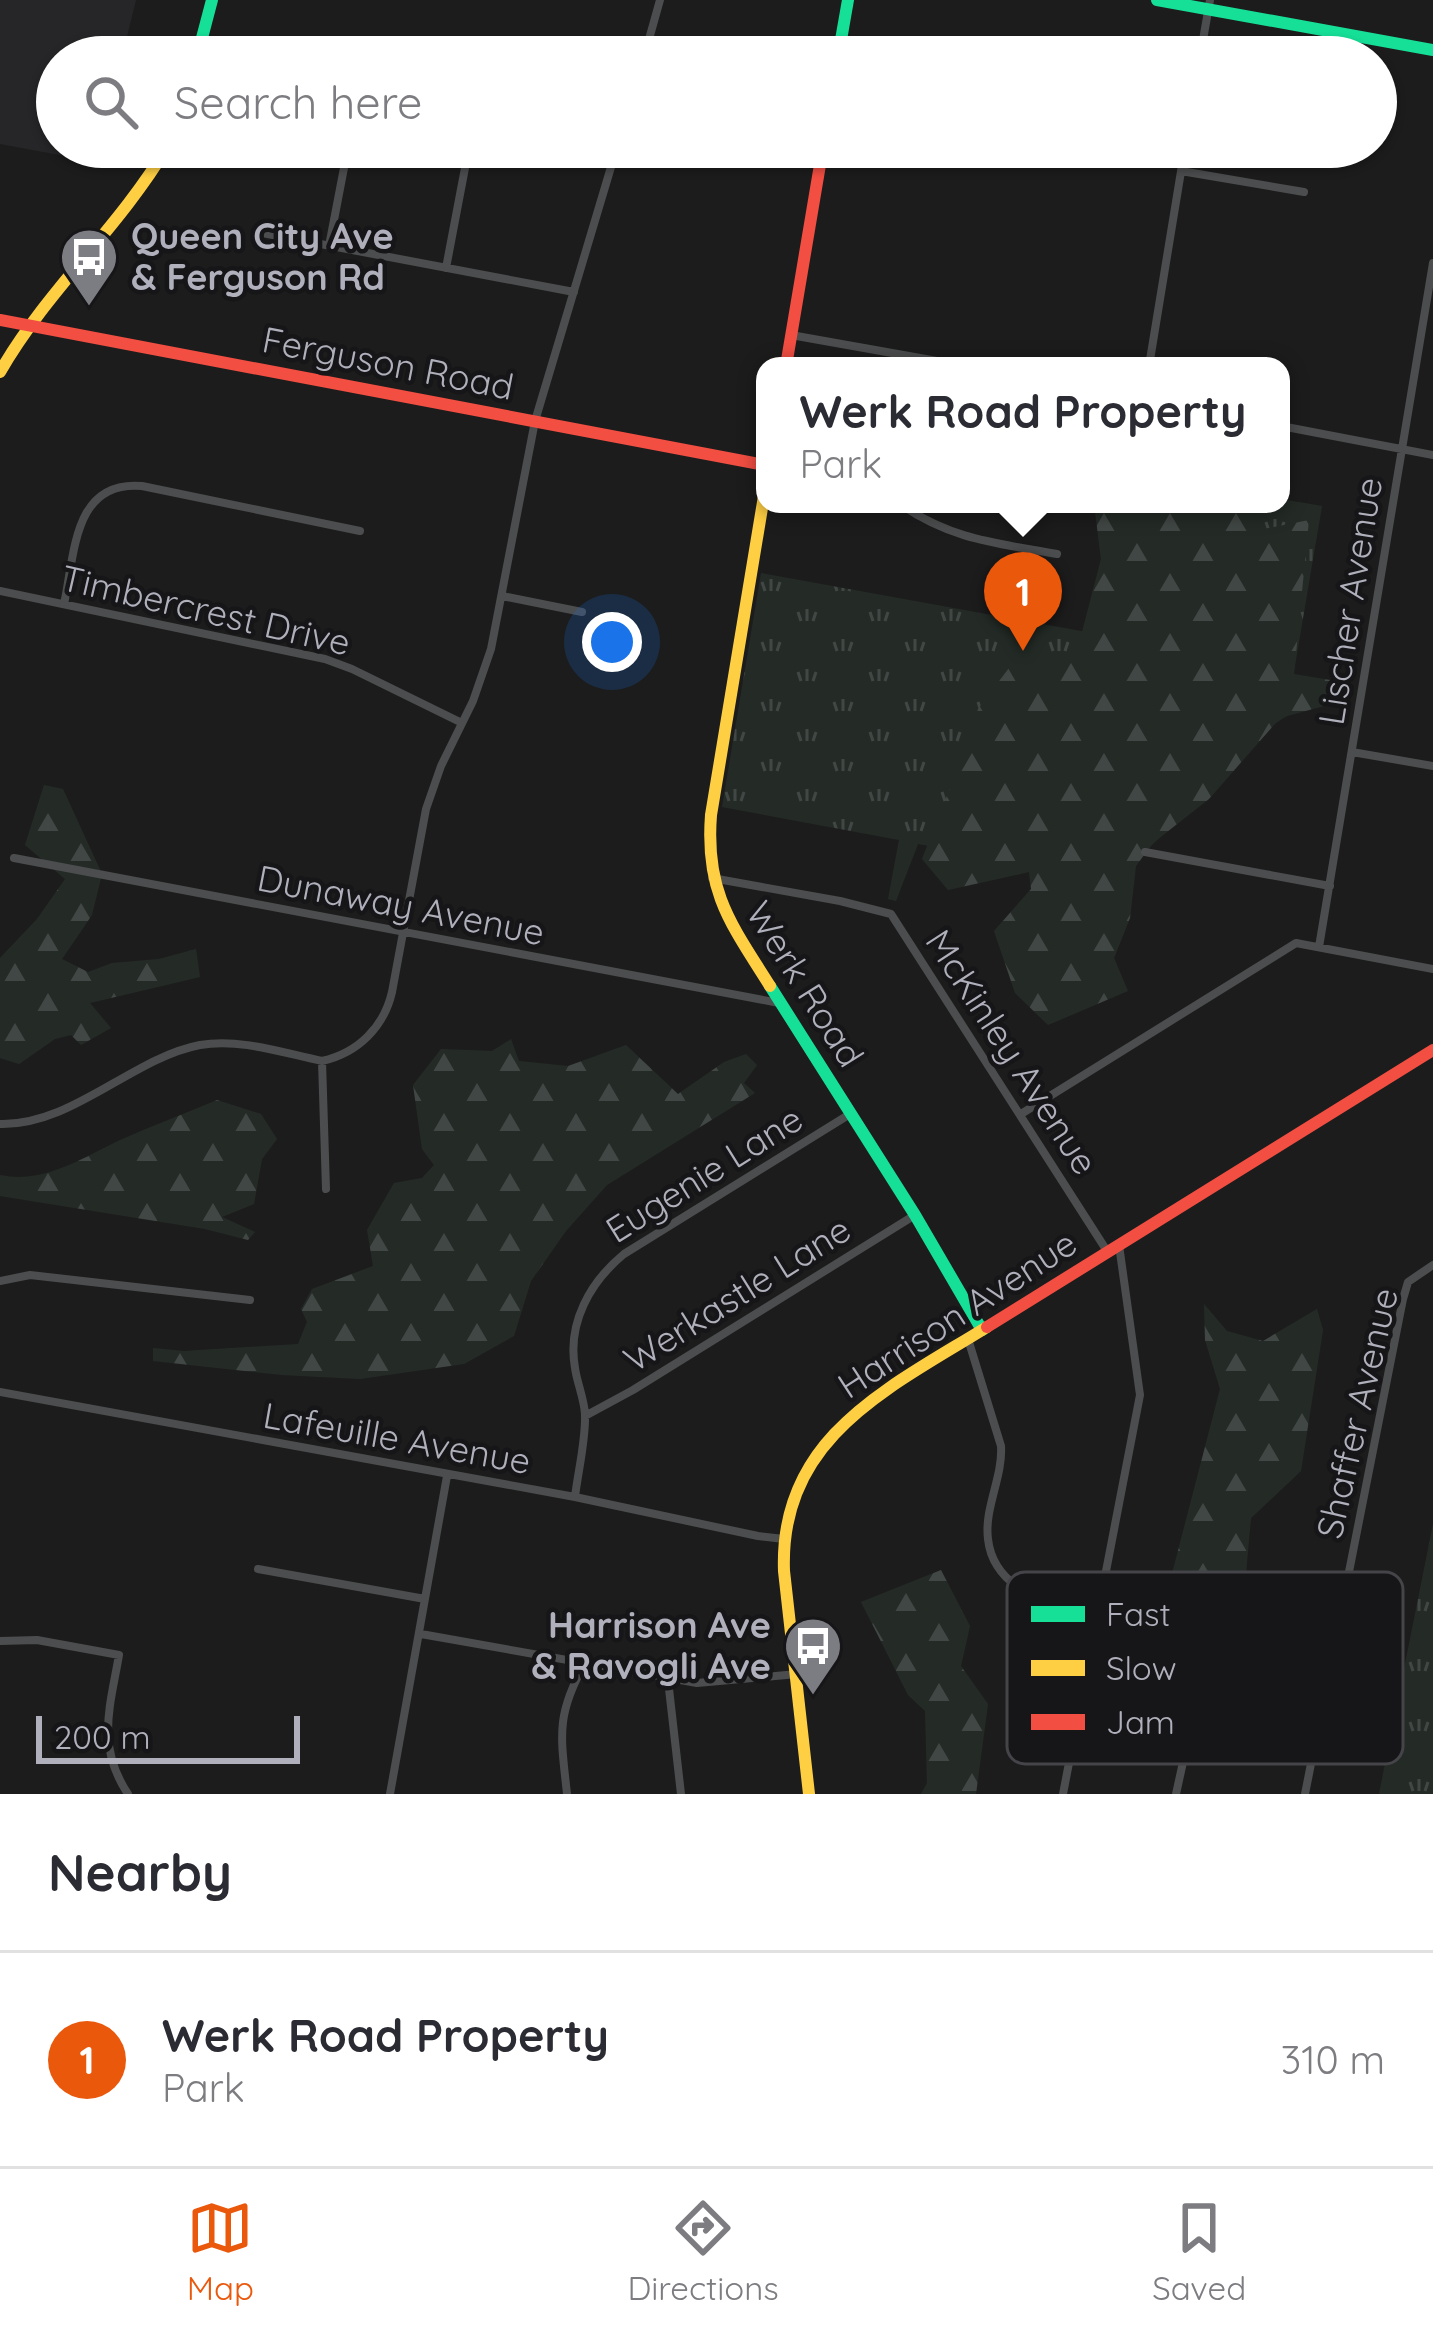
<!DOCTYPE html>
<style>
:root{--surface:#fff;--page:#f2f2f3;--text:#2b2b33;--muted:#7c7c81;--line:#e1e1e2;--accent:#ea580c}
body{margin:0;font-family:Quicksand,sans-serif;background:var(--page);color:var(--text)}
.scale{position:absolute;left:36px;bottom:30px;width:264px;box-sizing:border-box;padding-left:12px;border:6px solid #afb0bb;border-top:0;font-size:33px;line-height:42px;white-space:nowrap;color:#afb0bb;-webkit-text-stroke:9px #161618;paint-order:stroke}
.you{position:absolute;left:612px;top:642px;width:42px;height:42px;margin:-30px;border:9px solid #fff;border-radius:50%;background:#1a73e8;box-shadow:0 0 0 18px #1a73e833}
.badge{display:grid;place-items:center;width:78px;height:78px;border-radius:50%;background:var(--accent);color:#fff;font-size:39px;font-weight:700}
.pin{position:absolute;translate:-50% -99px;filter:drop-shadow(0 3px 6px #0008)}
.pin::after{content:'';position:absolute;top:63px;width:42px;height:36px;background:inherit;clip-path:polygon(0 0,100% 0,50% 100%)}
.popup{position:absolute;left:756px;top:357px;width:534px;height:156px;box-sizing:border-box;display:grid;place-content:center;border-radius:24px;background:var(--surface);filter:drop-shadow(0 3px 9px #0005);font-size:39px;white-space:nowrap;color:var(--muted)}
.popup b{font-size:45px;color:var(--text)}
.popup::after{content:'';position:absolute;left:50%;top:100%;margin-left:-24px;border:24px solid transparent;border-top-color:var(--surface)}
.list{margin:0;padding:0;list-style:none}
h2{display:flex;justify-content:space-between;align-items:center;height:156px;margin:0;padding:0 48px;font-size:51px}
h2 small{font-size:39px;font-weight:400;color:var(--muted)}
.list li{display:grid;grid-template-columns:78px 1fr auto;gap:36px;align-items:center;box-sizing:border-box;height:216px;padding:0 48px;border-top:3px solid var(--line)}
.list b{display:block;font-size:45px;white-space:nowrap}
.list p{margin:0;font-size:39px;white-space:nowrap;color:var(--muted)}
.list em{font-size:39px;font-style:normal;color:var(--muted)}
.icon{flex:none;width:66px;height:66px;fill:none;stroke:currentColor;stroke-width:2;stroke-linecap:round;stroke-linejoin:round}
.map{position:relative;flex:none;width:1433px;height:1794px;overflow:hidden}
.search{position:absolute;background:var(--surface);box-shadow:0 3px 9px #0004;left:36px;right:36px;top:36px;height:132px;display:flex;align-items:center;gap:30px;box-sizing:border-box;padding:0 42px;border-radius:66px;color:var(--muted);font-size:45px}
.sheet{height:372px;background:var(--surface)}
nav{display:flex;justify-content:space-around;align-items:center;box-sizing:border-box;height:168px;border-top:3px solid var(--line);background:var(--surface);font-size:33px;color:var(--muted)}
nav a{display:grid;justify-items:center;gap:6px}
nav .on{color:var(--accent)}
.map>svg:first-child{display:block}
</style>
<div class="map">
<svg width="1433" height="1794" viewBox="0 0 1433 1794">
<defs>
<pattern id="grass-tufts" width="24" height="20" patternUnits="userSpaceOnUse" patternTransform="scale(3)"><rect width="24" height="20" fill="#242b26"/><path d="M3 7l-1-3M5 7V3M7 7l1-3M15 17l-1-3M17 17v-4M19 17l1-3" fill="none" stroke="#414744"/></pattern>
<pattern id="forest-firs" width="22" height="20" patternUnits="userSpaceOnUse" patternTransform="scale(3)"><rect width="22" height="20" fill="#242b26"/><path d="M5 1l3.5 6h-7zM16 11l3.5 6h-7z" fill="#414744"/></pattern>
</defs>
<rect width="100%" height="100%" fill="#1c1c1c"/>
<!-- built -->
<path fill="#262628" d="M0,0H136L122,57H57V147H81L75,158L0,144Z"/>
<!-- grass -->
<path fill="url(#grass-tufts)" d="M1281,499L1322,506L1289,701L1319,688L1352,678L1351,686L1309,701L1270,727L1123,874L1121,881L918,844L896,901L888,899L899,840L722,807L761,573L1108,636L1130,504H1281Z
M1433,1524V1794H1379Z"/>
<!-- forest -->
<path fill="url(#forest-firs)" d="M1094,504H1243L1246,512L1263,529L1309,520L1294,674L1330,680L1324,706L1280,718L1209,799L1153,843L1136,866L1130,918L1114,958L1128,991L1048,1025L1015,993L994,931L1031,889L1029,872L948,890L922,859L958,768L978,709L1015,660L1075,658L1099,636L1082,632L1101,559Z
M44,785L63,789L102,874L92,915L62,959L88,972L112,963L159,959L196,949L200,977L90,1003L111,1028L81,1045L71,1035L55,1039L19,1064L0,1058V958L37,919L65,879L25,845Z
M511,1039L519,1061L568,1066L626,1045L678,1094L724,1062L746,1054L757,1065L744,1083L755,1093L607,1185L566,1231L531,1281L514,1336L464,1364L360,1379L282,1375L153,1361V1348L184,1351L298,1344L307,1322L301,1309L312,1289L373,1266L367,1230L394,1183L422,1178L434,1165L422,1149L413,1085L441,1049L492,1051Z
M217,1100L261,1114L277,1139L262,1159L254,1204L222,1217L255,1232L248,1240L205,1229L0,1196V1175C43,1184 81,1159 118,1141C151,1126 184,1114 217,1100Z
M1204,1304L1227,1331L1263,1341L1317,1309L1323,1330L1301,1471L1251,1518L1244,1596L1161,1616L1220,1389L1205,1340Z
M941,1570L970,1626L961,1666L988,1704L976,1794H921L927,1783L925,1711L908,1695L861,1602Z"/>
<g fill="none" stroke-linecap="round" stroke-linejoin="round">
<!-- street -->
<path stroke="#4c4d4e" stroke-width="8" d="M644,57L660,0
M1200,57L1210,0
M1181,171L1304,192
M257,232L574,292
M329,246L348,147
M446,268L469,147
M791,335L965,366
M1149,366L1185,147
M1281,426L1433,455
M900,504C952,540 996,543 1057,554
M0,591L325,659L352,669L462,723
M502,596L582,612
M64,604C75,554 73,480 142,486L360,531
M1352,752L1433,766
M1145,852L1330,886
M14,858L779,1003
M712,878L840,901L891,914L1107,1251
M1319,947L1433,263
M322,1061L326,1189
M1021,1114L1296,943L1433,969
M0,1124C72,1126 132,1058 200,1045C240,1038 283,1053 322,1061C358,1053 384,1027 392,992L426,809L441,766L473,701L491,649L535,421L617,147
M0,1281L30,1275L250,1300
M968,1339L1001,1446C1003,1477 984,1508 988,1539C992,1579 1033,1606 1071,1593C1083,1589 1094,1581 1104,1574
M0,1392L575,1497L758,1536L784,1539
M585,1416L633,1390L915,1215
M575,1497C578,1471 586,1440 585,1414C584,1398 577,1383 575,1368C567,1323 590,1282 624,1254L850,1114
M258,1569L425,1599
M421,1634L697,1683L797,1674
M0,1641L37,1640L119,1655C110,1707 96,1746 128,1794
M668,1680L681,1794
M390,1794L447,1476
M567,1794C561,1737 555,1716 585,1663
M1063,1794L1140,1395L1119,1245
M1176,1794L1189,1735
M1305,1794L1403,1299L1408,1282L1433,1265"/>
<!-- fast -->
<path stroke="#16e098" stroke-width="12" d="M1157,0L1433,50
M197,57L212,0
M838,57L848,0
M770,986L915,1215L982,1330"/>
<!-- slow -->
<path stroke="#ffcf43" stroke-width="12" d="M0,372C47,290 119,228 167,147
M765,490L711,815C705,892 731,924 770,986
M809,1794L784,1571C779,1437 889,1388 987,1327"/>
<!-- jam -->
<path stroke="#f24e42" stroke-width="12" d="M0,320L765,465
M786,366L823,147
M987,1327L1433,1050"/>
</g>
<!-- icons -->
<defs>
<symbol id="bus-pin" viewBox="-11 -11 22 30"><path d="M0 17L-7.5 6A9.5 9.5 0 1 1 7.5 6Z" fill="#7c7c83" stroke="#161618"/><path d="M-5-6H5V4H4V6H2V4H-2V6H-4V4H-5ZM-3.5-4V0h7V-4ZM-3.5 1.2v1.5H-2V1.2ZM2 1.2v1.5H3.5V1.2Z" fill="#fff"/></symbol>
</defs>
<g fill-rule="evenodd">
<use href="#bus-pin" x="56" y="224" width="66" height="90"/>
<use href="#bus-pin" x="780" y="1613" width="66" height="90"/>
</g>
<g text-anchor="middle" stroke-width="9" stroke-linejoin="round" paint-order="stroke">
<!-- poi labels -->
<g font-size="36" font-weight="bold" fill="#afb0bb" stroke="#161618" text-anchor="start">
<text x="131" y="249">Queen City Ave<tspan x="131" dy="41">&amp; Ferguson Rd</tspan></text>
<text x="771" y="1638" text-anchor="end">Harrison Ave<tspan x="771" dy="41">&amp; Ravogli Ave</tspan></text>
</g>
<!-- street labels -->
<g font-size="36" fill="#afb0bb" stroke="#161618">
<text transform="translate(388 363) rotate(11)" y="13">Ferguson Road</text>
<text transform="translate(1350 601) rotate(-81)" y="13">Lischer Avenue</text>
<text transform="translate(206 610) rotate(13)" y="13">Timbercrest Drive</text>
<text transform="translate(401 905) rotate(11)" y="13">Dunaway Avenue</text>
<text transform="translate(805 984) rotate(58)" y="13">Werk Road</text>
<text transform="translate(1012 1052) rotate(57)" y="13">McKinley Avenue</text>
<text transform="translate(704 1174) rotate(-32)" y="13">Eugenie Lane</text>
<text transform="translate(737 1294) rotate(-32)" y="13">Werkastle Lane</text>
<text transform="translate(957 1314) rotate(-33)" y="13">Harrison Avenue</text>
<text transform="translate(1357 1413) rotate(-77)" y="13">Shaffer Avenue</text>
<text transform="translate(397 1438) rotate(10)" y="13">Lafeuille Avenue</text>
</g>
</g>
<!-- legend -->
<rect x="1007" y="1572" width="396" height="192" rx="18" fill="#161618" stroke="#444449" stroke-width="3"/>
<rect x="1031" y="1606" width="54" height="16" fill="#16e098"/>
<rect x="1031" y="1660" width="54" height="16" fill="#ffcf43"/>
<rect x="1031" y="1714" width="54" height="16" fill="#f24e42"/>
<g font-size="33" fill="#afb0bb">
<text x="1106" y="1626">Fast</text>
<text x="1106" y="1680">Slow</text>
<text x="1106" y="1734">Jam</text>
</g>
</svg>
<div class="scale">200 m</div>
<div class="you"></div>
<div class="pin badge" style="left:1023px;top:651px">1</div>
<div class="popup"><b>Werk Road Property</b>Park</div>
<div class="search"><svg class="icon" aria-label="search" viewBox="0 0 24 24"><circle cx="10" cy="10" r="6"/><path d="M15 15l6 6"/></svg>Search here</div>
</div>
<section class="sheet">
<h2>Nearby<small></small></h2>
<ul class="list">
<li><span class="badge">1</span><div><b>Werk Road Property</b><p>Park</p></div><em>310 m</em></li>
</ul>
</section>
<nav>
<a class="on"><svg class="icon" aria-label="map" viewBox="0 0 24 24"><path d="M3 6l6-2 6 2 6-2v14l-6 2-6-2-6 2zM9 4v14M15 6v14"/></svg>Map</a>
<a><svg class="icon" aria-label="directions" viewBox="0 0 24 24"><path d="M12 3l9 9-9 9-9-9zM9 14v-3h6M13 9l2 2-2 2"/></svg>Directions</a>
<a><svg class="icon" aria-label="saved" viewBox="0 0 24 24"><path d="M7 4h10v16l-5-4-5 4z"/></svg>Saved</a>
</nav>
